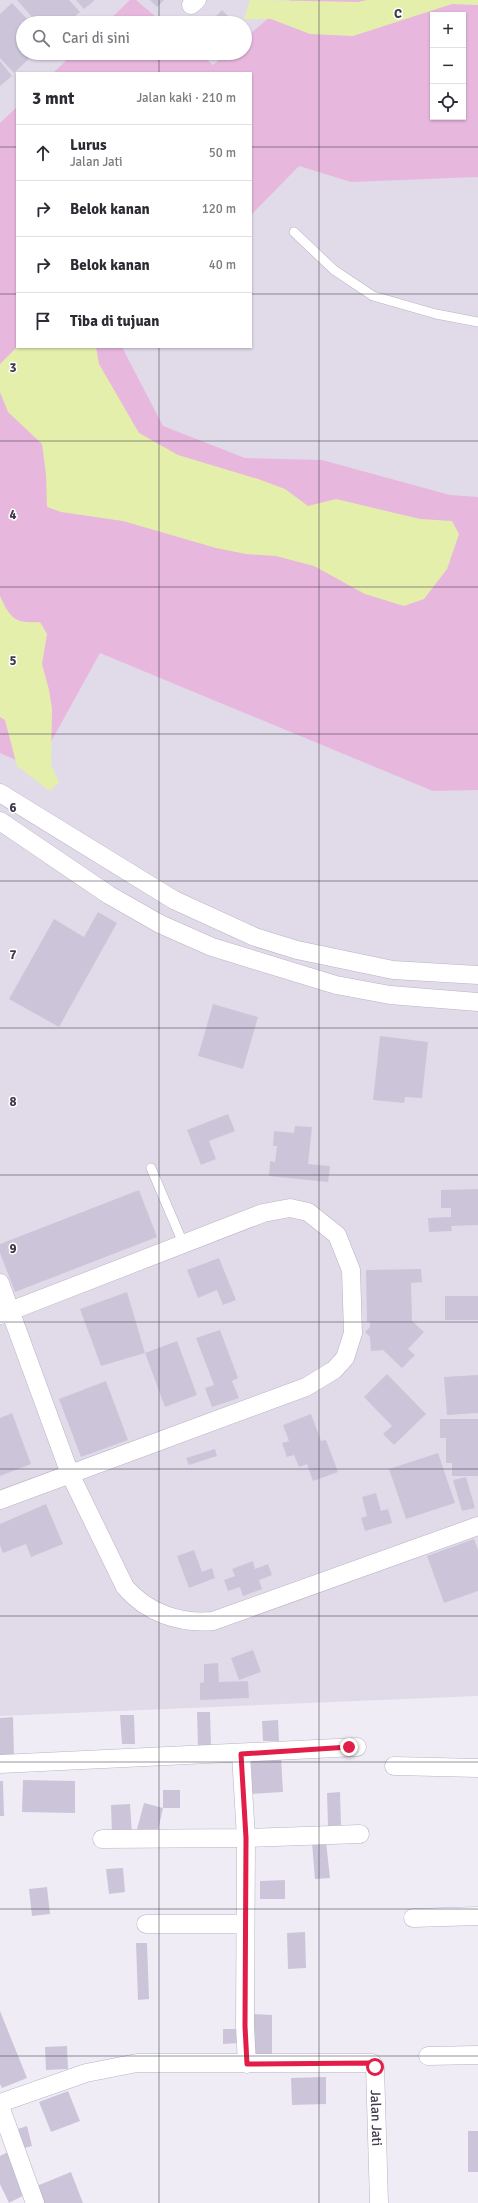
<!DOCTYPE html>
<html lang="id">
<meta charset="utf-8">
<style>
:root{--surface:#fff;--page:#f7f7f7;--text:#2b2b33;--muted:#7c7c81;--line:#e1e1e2}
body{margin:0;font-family:Signika,sans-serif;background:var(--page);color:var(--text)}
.controls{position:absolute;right:12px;top:12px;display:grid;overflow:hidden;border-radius:0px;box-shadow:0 1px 3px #0004}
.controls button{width:36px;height:36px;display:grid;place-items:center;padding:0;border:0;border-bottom:1px solid var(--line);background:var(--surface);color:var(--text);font:20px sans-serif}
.stop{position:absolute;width:12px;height:12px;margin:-9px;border:3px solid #e11d48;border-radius:50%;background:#fff}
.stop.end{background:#e11d48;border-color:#fff;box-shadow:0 1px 4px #0008}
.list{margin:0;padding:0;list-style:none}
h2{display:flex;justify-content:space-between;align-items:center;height:52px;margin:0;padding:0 16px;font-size:17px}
h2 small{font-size:13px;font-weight:400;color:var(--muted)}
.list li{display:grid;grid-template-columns:26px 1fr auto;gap:12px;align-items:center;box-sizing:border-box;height:56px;padding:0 16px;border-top:1px solid var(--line)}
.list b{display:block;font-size:15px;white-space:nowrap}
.list p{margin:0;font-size:13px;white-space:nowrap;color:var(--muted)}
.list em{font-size:13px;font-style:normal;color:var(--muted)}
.icon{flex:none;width:22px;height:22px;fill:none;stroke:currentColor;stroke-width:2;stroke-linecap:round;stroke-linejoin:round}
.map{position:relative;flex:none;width:478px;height:2203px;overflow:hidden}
.search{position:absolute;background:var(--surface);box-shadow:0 1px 3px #0004;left:16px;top:16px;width:236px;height:44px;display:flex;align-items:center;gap:10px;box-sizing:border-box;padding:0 14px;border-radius:22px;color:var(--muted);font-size:15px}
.panel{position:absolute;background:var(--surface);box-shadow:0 1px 3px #0004;left:16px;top:72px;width:236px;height:276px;border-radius:0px}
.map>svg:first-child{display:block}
</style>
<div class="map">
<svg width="478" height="2203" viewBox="0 0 478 2203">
<rect width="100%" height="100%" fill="#f0ecf6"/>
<!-- residential -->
<path fill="#e1dbe9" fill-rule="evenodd" d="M0,0H478V1696L0,1716ZM433,15H463V117H433ZM23,23H245V53H23ZM17,73H251V347H17Z"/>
<!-- green -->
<path fill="#e8b7de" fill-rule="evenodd" d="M130,0H136L163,23H106Z
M290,0H478V177L351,182L299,166L251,215V73H53L74,53H199L213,65L227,53H245V38ZM433,15H463V117H433Z
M17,107V347H124L123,349L163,426L245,458L322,460L450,495L478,497V790L433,791L100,653L36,769L0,753V123Z"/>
<!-- water -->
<path fill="#e5efac" d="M250,0L358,2L367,0H478V5L452,4L353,36L310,34L271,19H244Z
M17,347H96L99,364L139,433L178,455L258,479L285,489L308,506L336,499L420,519L452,521L459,534L447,569L424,599L404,606L365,594L314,566L276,556L246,554L216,548L123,521L61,512L47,507L46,474L42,444L8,412L0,392V364Z
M0,596C10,618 15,624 40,622L47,634L42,664L49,690L52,709L51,765L59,782L50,791L17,766L5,720L0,717Z"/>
<!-- building -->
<path fill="#ccc5da" d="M17,0H69L80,12L67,23H37Z
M76,0H95L84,9Z
M150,0H164L157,7Z
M12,3L31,23H23V53H35L14,73L0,58V14Z
M222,10L235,23H209Z
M0,61L12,76L0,86Z
M98,912L117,923L59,1027L9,999L54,919L84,937Z
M213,1004L258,1017L243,1069L198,1056Z
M380,1036L428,1042L422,1098L405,1097L404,1103L373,1100Z
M228,1114L235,1131L209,1141L216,1159L201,1165L187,1130Z
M295,1126L312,1127L308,1164L330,1166L328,1182L269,1176L270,1161L275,1162L277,1146H273L274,1131L294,1133Z
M478,1189V1225L451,1226L452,1231L429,1232L428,1218L451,1217V1208H441V1190Z
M139,1190L157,1237L15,1292L0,1253V1244Z
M219,1258L236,1300L223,1305L217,1290L198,1298L187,1270Z
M421,1269L422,1282L411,1283L412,1321L424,1332L408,1349L415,1355L402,1368L383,1350L371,1351L370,1337L365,1332L370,1327V1322H367L366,1270Z
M127,1292L145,1353L101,1366L80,1309Z
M445,1296H478V1320H445Z
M220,1330L238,1378L232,1381L239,1398L212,1407L205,1388L214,1385L196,1338Z
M177,1341L197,1395L165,1407L145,1353Z
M387,1374L426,1414L394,1445L383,1434L392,1426L364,1397Z
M478,1375V1413L447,1415L444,1377Z
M106,1381L128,1440L81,1457L59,1399Z
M12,1413L31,1464L0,1476V1418Z
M311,1414L321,1441L326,1440L338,1472L313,1481L307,1464L299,1467L294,1455L287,1457L282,1443L289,1441L283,1425Z
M440,1419H478V1476H452V1463H446V1438H440Z
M215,1449L217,1456L189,1465L186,1458Z
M438,1453L455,1503L406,1519L389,1469Z
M466,1477L475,1508L462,1511L453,1480Z
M376,1493L381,1511L388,1509L392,1523L365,1531L361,1518L367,1516L362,1497Z
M46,1504L63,1544L31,1557L26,1544L3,1553L0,1545V1524Z
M474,1539L478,1550V1591L444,1603L427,1556Z
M194,1550L202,1572L212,1568L215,1578L189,1588L177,1556Z
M253,1561L255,1569L268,1564L272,1575L259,1580L262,1589L243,1596L240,1587L228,1591L224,1580L235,1576L232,1569Z
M253,1650L261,1672L239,1680L231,1658Z
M218,1663L219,1682L248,1681L249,1698L200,1700V1683L204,1682V1664Z
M197,1712H210L211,1747H198Z
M120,1715H134L135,1744H122Z
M13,1717L14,1755H0V1718Z
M278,1720L279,1741H263L262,1721Z
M281,1757L283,1792L252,1794L251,1758Z
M23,1780L75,1781V1813L22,1812Z
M0,1781H3L4,1816H0Z
M163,1790H180V1808H163Z
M340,1792L341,1825L328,1826L327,1793Z
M144,1803L163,1808L157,1835L137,1829Z
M130,1804L132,1834L112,1835L111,1805Z
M326,1842L330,1878L315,1879L312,1843Z
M123,1868L125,1892L109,1894L106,1869Z
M285,1880V1899H260V1881Z
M47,1887L50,1914L32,1916L29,1889Z
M305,1932L306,1968L288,1969L287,1933Z
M136,1943H147L149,1999L138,2000Z
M0,2011L27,2078L2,2088L0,2084Z
M254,2014L272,2015V2056H254Z
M223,2029H239V2043L223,2044Z
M67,2046L68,2069L46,2070L45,2047Z
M326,2077V2104L292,2105L291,2078Z
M68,2091L80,2121L51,2132L39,2102Z
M27,2126L32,2146L24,2148L18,2129Z
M468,2131H478V2172H468Z
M8,2152L28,2193L9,2203L0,2184V2156Z
M71,2172L83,2203H40L34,2187Z"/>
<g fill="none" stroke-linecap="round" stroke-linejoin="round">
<defs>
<path id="lane" d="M294,232L334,270L373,296L436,314L478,322
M151,1168L183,1243"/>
<g id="street">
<path d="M191,5L197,0"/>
<path d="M0,793L174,900L255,937L297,950L393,970L478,975"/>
<path d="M0,821L109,895L160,924L212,947L336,985L390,995L478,1002"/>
<path d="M0,1283L70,1474L125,1587C147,1613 180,1624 213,1621L478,1526"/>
<path d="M0,1315L263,1213L290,1208L308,1212L337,1235L351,1270L353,1333L345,1358L334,1370L306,1387L0,1500"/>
<path d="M241,1754L246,1838L245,2026L247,2064"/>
<path d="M0,1764L357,1747"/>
<path d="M394,1766L478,1768"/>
<path d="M102,1839L246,1838L360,1834"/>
<path d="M413,1918L478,1916"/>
<path d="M146,1924H245"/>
<path d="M428,2056L478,2055"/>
<path id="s1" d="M0,2103L86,2073L137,2063H372L375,2067L379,2203"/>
<path d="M0,2106L35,2203"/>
</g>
</defs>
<!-- lane casing -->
<use href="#lane" stroke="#b9b2c4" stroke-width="10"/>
<!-- street casing -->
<use href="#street" stroke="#b9b2c4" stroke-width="19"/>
<!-- lane -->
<use href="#lane" stroke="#fff" stroke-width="9"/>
<!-- street -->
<use href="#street" stroke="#fff" stroke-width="18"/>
</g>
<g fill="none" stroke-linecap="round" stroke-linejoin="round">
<!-- route -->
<path stroke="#e11d48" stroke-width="5" d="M349,1747L241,1754L246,1838L245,2026L247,2064L372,2063L375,2067"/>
</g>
<!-- grid -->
<path fill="none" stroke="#403a4a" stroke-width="1" stroke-opacity="0.55" d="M159,0V23M319,0V2203M159,53V73M0,147H17M251,147H478M0,294H17M251,294H478M159,347V2203M0,441H478M0,587H478M0,734H478M0,881H478M0,1028H478M0,1175H478M0,1322H478M0,1469H478M0,1616H478M0,1762H478M0,1909H478M0,2056H478"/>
<g text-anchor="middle" stroke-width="3" stroke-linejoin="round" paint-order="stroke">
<!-- street labels -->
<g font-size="14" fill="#403a4a" stroke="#fff">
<text dy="5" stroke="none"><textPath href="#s1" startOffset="434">Jalan Jati</textPath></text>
</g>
</g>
<g font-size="13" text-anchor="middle" font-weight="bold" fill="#403a4a" stroke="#fff" stroke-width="3" stroke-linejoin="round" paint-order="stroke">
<text x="398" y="18">C</text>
<text x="13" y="372">3</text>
<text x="13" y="519">4</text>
<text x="13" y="665">5</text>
<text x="13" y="812">6</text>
<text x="13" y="959">7</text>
<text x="13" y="1106">8</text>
<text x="13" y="1253">9</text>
</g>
</svg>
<div class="controls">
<button>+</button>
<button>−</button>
<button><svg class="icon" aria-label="locate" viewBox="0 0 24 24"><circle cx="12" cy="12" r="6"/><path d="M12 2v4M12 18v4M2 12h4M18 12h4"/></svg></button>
</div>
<div class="stop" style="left:375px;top:2067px"></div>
<div class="stop end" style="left:349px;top:1747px"></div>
<div class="search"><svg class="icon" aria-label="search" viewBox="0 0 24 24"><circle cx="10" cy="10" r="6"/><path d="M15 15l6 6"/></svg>Cari di sini</div>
<section class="panel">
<h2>3 mnt<small>Jalan kaki · 210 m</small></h2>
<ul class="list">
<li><svg class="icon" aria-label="ahead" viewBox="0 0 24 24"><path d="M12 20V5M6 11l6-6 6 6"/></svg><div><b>Lurus</b><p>Jalan Jati</p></div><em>50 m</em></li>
<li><svg class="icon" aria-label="right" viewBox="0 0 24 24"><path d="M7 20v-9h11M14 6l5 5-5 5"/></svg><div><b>Belok kanan</b></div><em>120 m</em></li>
<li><svg class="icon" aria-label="right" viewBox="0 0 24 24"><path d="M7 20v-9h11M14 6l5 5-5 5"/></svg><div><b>Belok kanan</b></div><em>40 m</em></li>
<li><svg class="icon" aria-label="arrive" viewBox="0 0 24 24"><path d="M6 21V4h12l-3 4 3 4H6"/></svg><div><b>Tiba di tujuan</b></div></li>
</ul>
</section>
</div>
